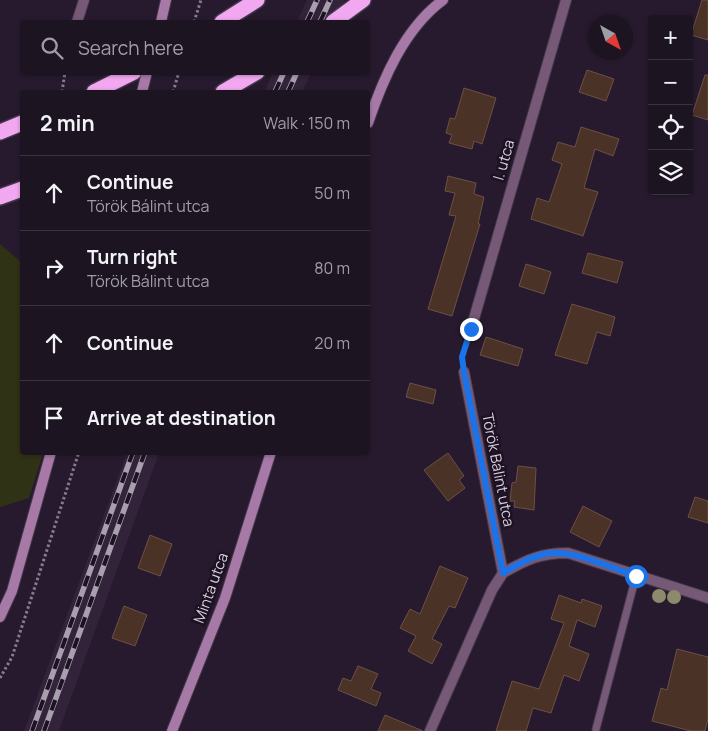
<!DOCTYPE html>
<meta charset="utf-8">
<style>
:root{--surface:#1d1422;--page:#251d2a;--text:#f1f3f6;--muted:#a09ea5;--line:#3b3340}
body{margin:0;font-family:Manrope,sans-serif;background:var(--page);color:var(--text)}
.controls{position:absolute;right:15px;top:15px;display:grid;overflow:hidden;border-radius:5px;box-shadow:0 1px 4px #0004}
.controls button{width:45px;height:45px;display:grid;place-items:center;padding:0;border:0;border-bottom:1px solid var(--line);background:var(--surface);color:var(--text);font:25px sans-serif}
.compass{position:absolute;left:588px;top:15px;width:45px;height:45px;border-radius:50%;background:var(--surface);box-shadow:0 1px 4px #0004;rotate:140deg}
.stop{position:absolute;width:15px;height:15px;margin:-11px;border:4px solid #1a73e8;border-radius:50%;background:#fff}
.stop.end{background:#1a73e8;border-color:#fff;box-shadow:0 1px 5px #0008}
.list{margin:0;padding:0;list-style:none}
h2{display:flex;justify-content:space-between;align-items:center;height:65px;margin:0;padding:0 20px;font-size:21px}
h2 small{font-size:16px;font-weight:400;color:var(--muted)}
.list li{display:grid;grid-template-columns:32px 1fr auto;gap:15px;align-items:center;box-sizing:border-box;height:75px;padding:0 20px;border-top:1px solid var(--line)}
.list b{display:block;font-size:19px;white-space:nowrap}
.list p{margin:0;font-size:16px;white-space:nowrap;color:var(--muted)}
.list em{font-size:16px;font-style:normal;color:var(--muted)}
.icon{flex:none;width:28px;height:28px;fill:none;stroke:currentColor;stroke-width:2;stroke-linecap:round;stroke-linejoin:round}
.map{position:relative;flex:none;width:708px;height:731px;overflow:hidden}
.search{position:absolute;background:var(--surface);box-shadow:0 1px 4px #0004;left:20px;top:20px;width:350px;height:55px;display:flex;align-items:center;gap:12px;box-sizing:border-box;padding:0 18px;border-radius:5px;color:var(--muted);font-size:19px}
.panel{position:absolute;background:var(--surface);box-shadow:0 1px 4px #0004;left:20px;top:90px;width:350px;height:365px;border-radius:5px}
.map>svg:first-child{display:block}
</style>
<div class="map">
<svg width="708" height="731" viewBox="0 0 708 731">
<rect width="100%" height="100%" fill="#271a2e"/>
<!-- built -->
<path fill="#32223a" d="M307,0H345L334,22H297Z
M273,73V72L311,73L302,92H264Z
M127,453H159L59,731H24Z"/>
<!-- green -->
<path fill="#303215" d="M0,244L22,263V452L43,453L29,498L0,507Z"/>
<!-- building -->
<path fill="#4b3227" stroke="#6c5045" d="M702,0H708V40L691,35Z
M587,70L614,79L606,101L579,92Z
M705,75H708V120L692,115Z
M464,88L496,98L482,144L474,141L472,149L449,143L452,135L446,133L450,118L455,119Z
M581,127L619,139L613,156L595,149L584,188L598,192L583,236L531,219L537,198L549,202L562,164L552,160L558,142L575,147Z
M448,176L476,183L474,194L484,197L478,224H480L452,316L428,309L456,216L449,215L455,193L445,191Z
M588,253L623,262L617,283L582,273Z
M526,264L551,272L544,294L519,286Z
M572,304L615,317L610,336L597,332L587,364L555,355Z
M486,337L523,349L518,366L480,355Z
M410,383L436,390L433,404L406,397Z
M448,453L464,476L459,480L465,488L448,501L424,470Z
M518,466L536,468L534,510L514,507L515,501H510L512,483L516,482Z
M695,497L708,501V523L688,517Z
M583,506L612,521L599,547L570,532Z
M150,535L172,544L160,576L138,568Z
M440,566L468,578L455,608L449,606L432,639L442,644L432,664L408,651L416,636L400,628L410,609L420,614Z
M559,595L581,603L582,599L602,606L595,627L577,620L569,646L589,654L579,681L564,675L551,713L533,708L526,731H496L512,681L539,689L564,623L551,619Z
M124,606L147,615L135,646L112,638Z
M677,649L708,657V719L705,731H691L652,721L661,688L667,690Z
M358,666L378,674L371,689L381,693L376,706L338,690L343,678L351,681Z
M385,715L423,731H378Z"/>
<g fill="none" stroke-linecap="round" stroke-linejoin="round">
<defs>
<path id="lane" d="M596,729L636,576"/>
<path id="street" d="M77,22L84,0
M471,329L566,0
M503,573C526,560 540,553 568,553L708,598
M430,731L492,590L503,573L464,372"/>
<path id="secondary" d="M161,22L166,0
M142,92L147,72
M368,123C383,79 404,29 443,0
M0,617L12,591L51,452
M172,731L225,598L271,452"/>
<path id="highway" d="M222,22L257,0
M333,22L363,0
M94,92L134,72
M223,92L257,72
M0,132L22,123
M0,197L22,189"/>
</defs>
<!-- lane casing -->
<use href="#lane" stroke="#43374a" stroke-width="9"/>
<!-- street casing -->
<use href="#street" stroke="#43374a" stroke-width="12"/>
<!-- secondary casing -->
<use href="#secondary" stroke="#43374a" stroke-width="12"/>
<!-- highway casing -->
<use href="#highway" stroke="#43374a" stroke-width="18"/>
<!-- path -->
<path stroke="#857b8b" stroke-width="3" stroke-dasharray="2.5 2.5" stroke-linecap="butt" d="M194,22L201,0
M62,92L65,72
M173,92L179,72
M463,360L467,342
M0,678L12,657L79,452"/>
<!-- lane -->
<use href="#lane" stroke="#765976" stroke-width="7"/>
<!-- street -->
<use href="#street" stroke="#765976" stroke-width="10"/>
<!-- secondary -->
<use href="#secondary" stroke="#a779a7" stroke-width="10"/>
<!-- highway -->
<use href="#highway" stroke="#f1a8f0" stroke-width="15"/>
<defs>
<path id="rail" d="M307,22L317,0
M320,22L330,0
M275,92L284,72
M288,92L297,72
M32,731L133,452
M44,731L145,452"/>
</defs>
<!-- rail casing -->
<use href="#rail" stroke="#a89fae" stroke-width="5.5"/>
<!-- rail -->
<use href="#rail" stroke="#1d1124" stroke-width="4" stroke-dasharray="11" stroke-linecap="butt"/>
</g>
<!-- trees -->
<g fill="#8c8a6a">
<circle cx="659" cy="596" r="7"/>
<circle cx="674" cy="597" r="7"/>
</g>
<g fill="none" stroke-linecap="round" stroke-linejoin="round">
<!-- route -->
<path stroke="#1a73e8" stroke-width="6" d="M471,329L462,357L464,372L503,573C517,565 530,557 545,554C570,548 611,568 636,576"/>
</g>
<g text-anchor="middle" stroke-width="5" stroke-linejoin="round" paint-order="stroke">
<!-- street labels -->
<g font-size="15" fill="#d7cfdc" stroke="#1d1124">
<text transform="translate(504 160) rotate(-74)" y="5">I. utca</text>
<text transform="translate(498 470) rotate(79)" y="5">Török Bálint utca</text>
<text transform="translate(211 588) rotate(-70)" y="5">Minta utca</text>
</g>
</g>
</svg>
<div class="controls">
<button>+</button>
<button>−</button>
<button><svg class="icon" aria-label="locate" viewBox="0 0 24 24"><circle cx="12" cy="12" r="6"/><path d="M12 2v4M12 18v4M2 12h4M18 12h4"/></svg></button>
<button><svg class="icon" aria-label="layers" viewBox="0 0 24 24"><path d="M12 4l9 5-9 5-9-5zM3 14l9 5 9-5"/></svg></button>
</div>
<svg class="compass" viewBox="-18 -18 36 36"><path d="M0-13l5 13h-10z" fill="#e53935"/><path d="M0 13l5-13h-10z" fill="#a09ea5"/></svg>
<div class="stop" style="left:636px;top:576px"></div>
<div class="stop end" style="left:471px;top:329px"></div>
<div class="search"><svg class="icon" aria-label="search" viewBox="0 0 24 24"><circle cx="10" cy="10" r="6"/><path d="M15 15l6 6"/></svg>Search here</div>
<section class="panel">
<h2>2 min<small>Walk · 150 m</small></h2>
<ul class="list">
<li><svg class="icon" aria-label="ahead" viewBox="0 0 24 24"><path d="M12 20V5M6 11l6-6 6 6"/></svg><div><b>Continue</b><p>Török Bálint utca</p></div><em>50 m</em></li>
<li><svg class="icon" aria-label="right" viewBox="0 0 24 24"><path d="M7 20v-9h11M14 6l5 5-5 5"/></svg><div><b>Turn right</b><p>Török Bálint utca</p></div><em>80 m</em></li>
<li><svg class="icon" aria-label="ahead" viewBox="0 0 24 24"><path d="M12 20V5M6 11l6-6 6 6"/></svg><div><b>Continue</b></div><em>20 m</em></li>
<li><svg class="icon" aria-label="arrive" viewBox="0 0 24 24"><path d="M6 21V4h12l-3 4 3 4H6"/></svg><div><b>Arrive at destination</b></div></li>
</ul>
</section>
</div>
